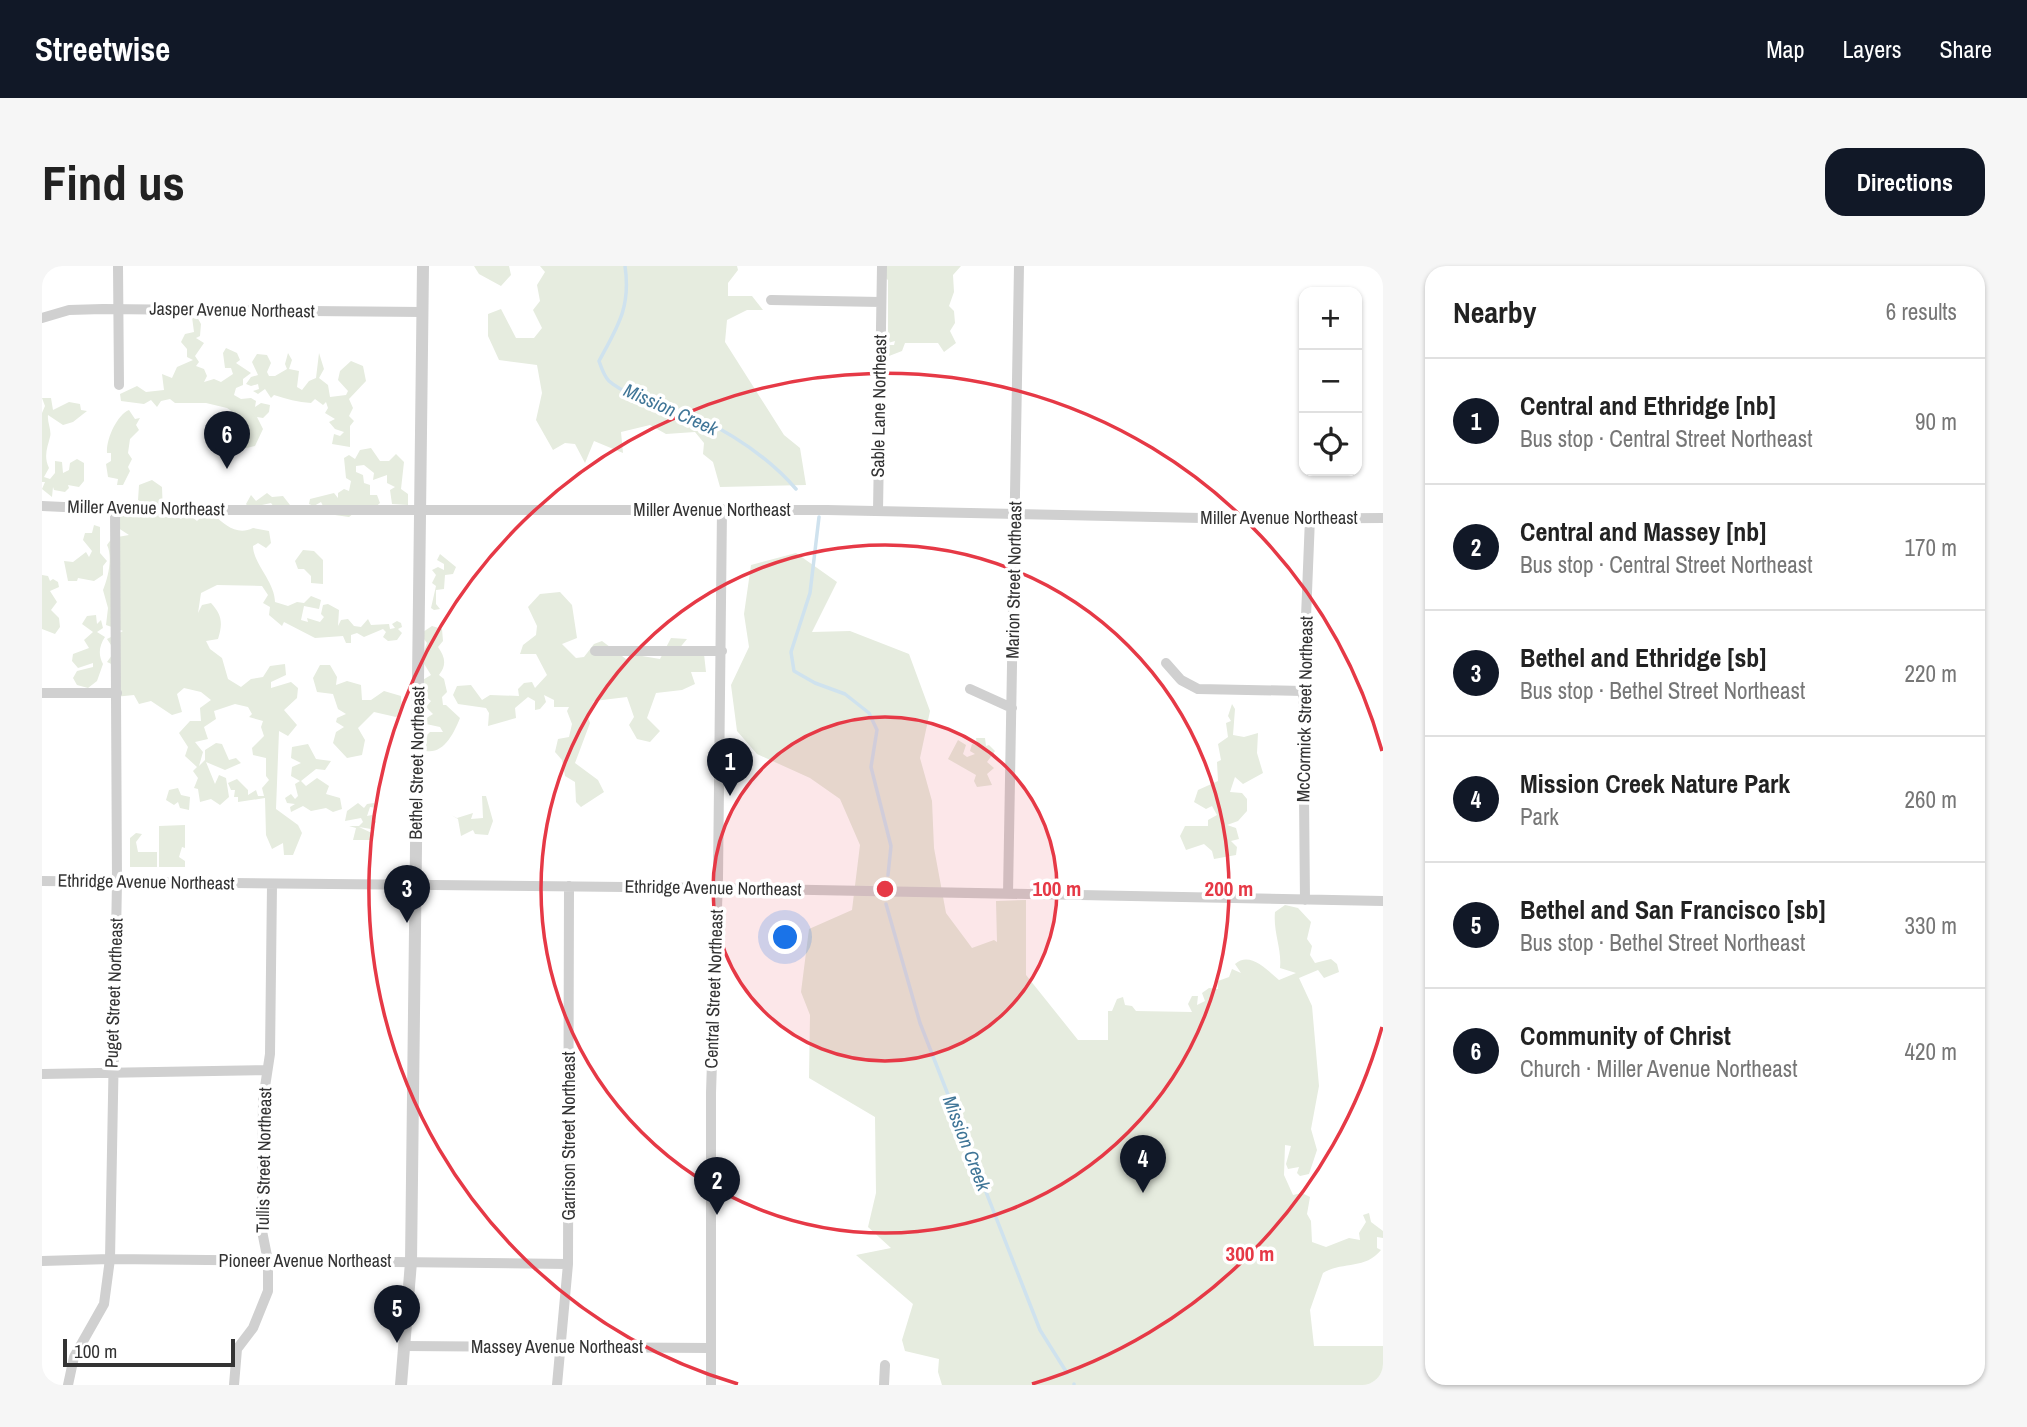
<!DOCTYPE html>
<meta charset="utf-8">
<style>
:root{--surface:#fff;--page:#f6f6f6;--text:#222;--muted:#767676;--line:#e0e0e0;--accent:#111827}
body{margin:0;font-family:"Archivo Narrow",sans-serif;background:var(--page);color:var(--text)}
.controls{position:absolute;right:21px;top:21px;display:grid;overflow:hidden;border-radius:14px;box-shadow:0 2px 5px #0004}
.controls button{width:63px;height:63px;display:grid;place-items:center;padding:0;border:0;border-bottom:2px solid var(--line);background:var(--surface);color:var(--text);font:35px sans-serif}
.scale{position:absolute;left:21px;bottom:18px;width:172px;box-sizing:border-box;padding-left:7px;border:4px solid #333;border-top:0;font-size:19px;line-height:24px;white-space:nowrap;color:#333;-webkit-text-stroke:5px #fff;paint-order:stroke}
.you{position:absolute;left:744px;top:672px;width:24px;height:24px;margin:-18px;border:5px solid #fff;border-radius:50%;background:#1a73e8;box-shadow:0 0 0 10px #1a73e833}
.badge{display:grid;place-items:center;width:46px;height:46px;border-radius:50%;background:var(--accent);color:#fff;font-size:23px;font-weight:700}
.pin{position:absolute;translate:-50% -58px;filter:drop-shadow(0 2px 4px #0008)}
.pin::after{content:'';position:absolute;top:37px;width:24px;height:21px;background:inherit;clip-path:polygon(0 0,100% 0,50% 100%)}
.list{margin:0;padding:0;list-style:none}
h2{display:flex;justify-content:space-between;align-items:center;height:91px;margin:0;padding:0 28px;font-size:30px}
h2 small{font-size:23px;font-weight:400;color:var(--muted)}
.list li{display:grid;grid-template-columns:46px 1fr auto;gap:21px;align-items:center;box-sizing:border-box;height:126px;padding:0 28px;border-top:2px solid var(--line)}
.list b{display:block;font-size:26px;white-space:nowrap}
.list p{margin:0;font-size:23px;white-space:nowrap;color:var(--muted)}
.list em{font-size:23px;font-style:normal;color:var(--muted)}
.icon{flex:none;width:38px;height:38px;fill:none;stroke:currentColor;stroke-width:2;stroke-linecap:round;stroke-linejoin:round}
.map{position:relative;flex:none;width:1341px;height:1119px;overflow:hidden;border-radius:21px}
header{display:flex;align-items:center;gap:42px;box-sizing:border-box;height:98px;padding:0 35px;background:var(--accent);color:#fff}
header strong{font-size:33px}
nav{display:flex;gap:38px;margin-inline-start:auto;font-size:24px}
.intro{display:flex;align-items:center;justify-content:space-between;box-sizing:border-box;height:168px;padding:0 42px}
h1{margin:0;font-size:49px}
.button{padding:18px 32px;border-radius:21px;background:var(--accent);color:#fff;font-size:24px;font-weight:700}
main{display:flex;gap:42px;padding:0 42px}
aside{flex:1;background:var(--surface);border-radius:21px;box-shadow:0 2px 5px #0004}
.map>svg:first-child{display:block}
</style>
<header>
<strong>Streetwise</strong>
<nav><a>Map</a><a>Layers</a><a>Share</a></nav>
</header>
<div class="intro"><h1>Find us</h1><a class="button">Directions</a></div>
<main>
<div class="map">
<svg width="1341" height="1119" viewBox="0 0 1341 1119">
<rect width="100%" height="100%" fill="#fff"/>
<!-- green -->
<path fill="#e6ecdf" d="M432,0H467L469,9L459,20L437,8Z
M498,0H695L696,4L686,17V30H710L721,44H705L685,54L683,76L742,169L758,182L764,219L678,221L671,196L661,188L662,177L653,166L624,168L608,159L579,166L581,187L552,175L543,197L533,178L523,177L511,184L494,154L500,127L495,99L457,94L446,70V48L459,43L474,72H492L500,62L491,44L498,35L495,19L503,6Z
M843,0H919L911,9L912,26L907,40L912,45L913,57L908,65L914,77L902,86L896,77H863L860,85L847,90L842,84L845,79H852L853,75L846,77V14L841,10Z
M154,49L159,58L158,70L154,72L162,77L153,90L157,96L154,100L162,103L165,110L162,116L172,113L179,116L191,108L189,102H183L181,87L184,82L195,87L198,94L194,97L209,107L201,113V119L194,122L192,129L199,133L209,132L214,135L213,141L219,137L228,139L227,146L221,152L215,151L221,163L213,180L200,183L188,174L191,164L188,154L194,148L185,142L164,137H133L128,133L119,135L115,141L109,134L102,138L79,135L78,128L95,120L104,126L122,124L120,108L130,112L135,101L151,94L145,91V83L139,76L143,68L152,66L150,51Z
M246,87L250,94L247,103L257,105L255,121L260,124L267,115L274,112L277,87L282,103L277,112L286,119L288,131L304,129L306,125L296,114L298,105L309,95L321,100L324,115L307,133L311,142L307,150L312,155L308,160V181L290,178L292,168L298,170L302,166L293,163L287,156L293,153L283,147L286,142L284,136L281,139L273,133L269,137C256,136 244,133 232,129L229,132L223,123L216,128L211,125L217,123L216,118L209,120L204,118L209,111L216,109L210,96L215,88L225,89L229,97L225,106L227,110H233L245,103L243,98Z
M0,132H9L11,144L27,136L38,138L39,144L45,145L31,156L21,159L6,149C5,156 10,165 8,171C6,180 1,190 7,202L2,211L8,213L13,207V195L20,196L21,207L27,204L28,197L35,193L42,197V215L37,221L26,219L27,222L23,226L12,224L11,221L10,231L0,223L3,216H0V147L3,140Z
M87,144L93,153L98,152L94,159L97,164L88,173L86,187L90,193L86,201L88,205L81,219H75L76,213L66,211L64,198L69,195V187H65C64,173 75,149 87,144Z
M329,182L338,195H347L354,188L362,196L359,223L366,228V239L350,238L348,224L353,221L345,217V209L331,214L332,207L322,199L314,200V206L321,209L322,217L328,219V229H335L338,237L329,245L321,240L307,251L293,249L292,239L283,244L279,236L272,240L267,238L268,233L292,227L296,232V227L302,223L307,225L309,215L304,212L302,192L307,189L313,193L318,184Z
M110,214L120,221L121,248L124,251L129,247L139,253L145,247L155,255L161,249L171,248C183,259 195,270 211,262L227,265L229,277L224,282L216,277L211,280C211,297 233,316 233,336L246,340L255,336L262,337L269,330L279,334L277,343L262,340L259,354L266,356L265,352L278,356L282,351L279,348L281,339L286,338L297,344L296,360L299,354L306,353L312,360L319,361L326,353L329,359L347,358L348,363L353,362L350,358L355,355L359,357L360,361L356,363L360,367L355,374L346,375L341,371L344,366L341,363L322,371L315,367L309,369V377H304L301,370L273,372L242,356L240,360L227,349L228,341L221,337L226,329L220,320L175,319L159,327L156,347L160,339L169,337C180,349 181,357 176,373L164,375L168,383L180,392L186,413L199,421L209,413L221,411L228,400L243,398L244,409L229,416V422L249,416L256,422L255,432L242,444L255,459L246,470L237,465L234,543L256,559L260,567L251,589H242L241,577L230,583L224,569L223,532L196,536V531H192L193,524H189L186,517L195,513L206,524V529L214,524L216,530H222L220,522L227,514L224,510V492L211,489L210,482L222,470L219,461L221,455L207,451L210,448L206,441L193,438L172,445L174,453L162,461L166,473L153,476L161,486L157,500L163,494V484L174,477L180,478L187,494L194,492L199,497L183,504L164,496L173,518L177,509L184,512L187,531L178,539L169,533L158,536L156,523L152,522L156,512L151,505L155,501L143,490L146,481L137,467L148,455H159L158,442L169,434L159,426L142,422L135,428L140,446L130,449L109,435L97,438L92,429L72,431L78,402L65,396L73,385L65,373L81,365L64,359L66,342L61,324C66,312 71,291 65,279L70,272L87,269L70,258L77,250L94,249L103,238L96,234L97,219Z
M225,227L230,231L241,230L248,239L232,241L229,237L207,242L204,238L209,229L214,235Z
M52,259L58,261V287L65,295L61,300V309L52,315L36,312L35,315H26L22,295L31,296L44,286L47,291L50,285L41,274L43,267H50Z
M261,284L272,285L281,294V318L269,317V310L262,303H256L253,295Z
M754,287L795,316L770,366L808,365L867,388L888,445L878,492L890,535L892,582L904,647L930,682L952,674L955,676L954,635L984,634V709L1036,774H1066V745H1070L1075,733L1081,731L1083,739L1090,740L1094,745L1150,746L1146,738L1150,730H1156L1155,739L1163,735L1160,727L1167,722L1176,723V715L1187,711L1190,703L1199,707L1193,698C1208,685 1225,704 1237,714L1254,707L1238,702C1240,683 1231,666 1233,646L1243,639L1256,642L1269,656L1265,673L1270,680L1268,689L1273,697L1289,693L1295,698L1297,706L1282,712L1276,704L1257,712L1270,740L1277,820L1269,863L1275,884L1267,908L1258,910L1255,907L1257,901L1246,903L1244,898L1249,880L1243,879L1242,909L1251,929L1260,927L1268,931L1265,948L1269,955L1270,976L1284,981L1307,972L1318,974L1317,967L1324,956L1321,949L1327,947L1329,956L1341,965V972L1335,971V982L1339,984C1323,1004 1301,995 1281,1007L1268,1044L1272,1080H1341V1119H900L896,1106L897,1093L863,1085L860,1074L871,1038L814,989L849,982L826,961L834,927L833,851L767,812L768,749L759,726L767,663L810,644L818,579L798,533L768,512L715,488L695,465L689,419L707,381L702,348L709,299Z
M398,288L414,301L411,308L403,309L402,323L394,324V338L398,343L392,344L389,342L394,320L390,317L394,309L390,304L396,301L402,304V298L395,294Z
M0,309L6,310L8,315L11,313L16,316L17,321L8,325L15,336L9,344L17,352L18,361L13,368L0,363Z
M518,326L530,339L535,372L520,378L534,392L542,391L552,378L560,375L584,393L594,389L618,393L629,372L645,373L631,390L662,388L664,406H649L653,418L640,424L614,427L605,452L618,465L608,476L595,473L587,459L592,451L585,431L552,435L545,449L548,457L533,497L556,514L562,526L539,541L534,536L533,516L523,510L520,494L513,486L516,473L527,471L530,458L525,445L527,441H512V434L502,429L504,436L498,443L493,444V435L486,431L473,442L474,452L446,460L447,447L444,442L416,438L411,429L415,420L429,419L440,434L448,429L477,430L476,423L482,417L490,416L493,422L505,409L494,388H478L481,379L494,369L495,360L486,341L498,328Z
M54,349L55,358L59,354L61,362L55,366L63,371C57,380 56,389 61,398L55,415L46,422L35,419L31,412L35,405L51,401V397L36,402L30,395L31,388L47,382L42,374L51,366L40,358L45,350Z
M390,360L400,363L401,375L396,381C403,391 405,399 397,409L402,413L405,426L400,431L401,439H404L418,452C412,467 402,488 384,485L383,471L388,466H401L398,461L384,458L383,453L391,448L384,441L389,435L380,428L379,415L389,409L379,393L385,377L378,368Z
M278,399H288L295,411L294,419L305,415L319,419L320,434H329L342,425L359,430L360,447L354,451L332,446L316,462L323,474L320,489L305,492L291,477L294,466L302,461L294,456L295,452L304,448L296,443L291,428L275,426L271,412Z
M1190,438L1193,443L1191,469L1202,471L1216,467L1215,487L1221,507L1201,518L1193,511L1188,526L1200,527L1205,533V545L1196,555L1185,559L1194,562L1197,573L1189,575L1195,581L1194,589L1172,593L1170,585L1162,578L1144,584L1138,570L1143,560H1166V554L1175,549L1170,540L1164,543L1152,536L1156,524L1176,515L1175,496L1179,494L1176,478L1186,471L1184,457L1189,455L1186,450Z
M934,472H943L944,480L947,479L953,485L945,496L952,502L945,508L950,519L935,521L932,515L934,509L906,493L916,474L924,479L921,488L925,491L933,488L928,485L930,478L935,479Z
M266,478L274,493L289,495L283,504L274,503L259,515L264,520L275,512L287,520L284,528L298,532L300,543L291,546L284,542L269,545L261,540L249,546L248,541L253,538L245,537L243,532L249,528L253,533L256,530L253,518L258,515L249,510L250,501L259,497L249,492L250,481Z
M136,522L139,529L148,531L147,544L138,542L136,536L132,539L124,534L127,524Z
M440,530H444L451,555L446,569L433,568L431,564L419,570L416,553L409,549L415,552L431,547L429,553L441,552Z
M316,537L322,542L325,538L332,537L335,542L328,541L325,550L330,549L334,556L329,563L317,561L332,568L330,574H311L314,562L307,560H317L321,556L319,552L303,555L305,545Z
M143,559V582L140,581L137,591L143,595V601H117V560Z
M94,567L100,568L94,576L96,586H115V601H88V572Z"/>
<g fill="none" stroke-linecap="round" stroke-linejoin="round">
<!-- stream -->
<path stroke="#cfe2ee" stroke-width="3.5" d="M583,0C589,41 576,60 557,95C559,101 562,110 567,115C587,133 632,140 657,152C694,170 728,193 754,223
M777,251L768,327L749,386L752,405L773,417L803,428L827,447L835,464L829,501L849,580L846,609
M844,638L878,757L998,1064L1025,1107
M1032,1118V1119"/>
<!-- minor -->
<path stroke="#d0d0d0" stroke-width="10" d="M76,0L77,119
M729,34L839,36
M0,52L27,44L61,43L381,46
M0,240L87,244H785L1206,253L1341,252
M836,245L840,0
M553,385H680
M1124,397L1139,414L1156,423L1261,425
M928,423L970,442
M0,427H75
M0,615L675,622L1341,635
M966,628L977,0
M1263,634L1261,425L1268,252
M0,808L223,804
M0,995L68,993L526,998
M363,1080L668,1082
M26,1119L32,1091L62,1038L68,993L75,616L73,242
M192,1119L195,1083L211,1062L226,1025V995L220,965L221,834L228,788L230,619
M515,1119L526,998L527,620
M669,1119V827L676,612L680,243
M842,1119L843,1099"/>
<!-- tertiary -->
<path stroke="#d0d0d0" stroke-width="12" d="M359,1119L369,996L381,0"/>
</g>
<!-- distance rings -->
<circle cx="843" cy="623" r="172" fill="#e63946" fill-opacity=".12"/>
<g fill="none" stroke="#e63946" stroke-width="3.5">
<circle cx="843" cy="623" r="172"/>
<circle cx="843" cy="623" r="344"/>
<path d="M1340 761A516 516 0 0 1 990 1118M696 1118A516 516 0 1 1 1340 485"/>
</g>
<g text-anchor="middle" stroke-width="7" stroke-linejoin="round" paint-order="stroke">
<!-- street labels -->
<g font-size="18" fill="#333" stroke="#fff">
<text transform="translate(190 44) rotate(1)" y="6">Jasper Avenue Northeast</text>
<text transform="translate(837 140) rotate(-89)" y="6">Sable Lane Northeast</text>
<text transform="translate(104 242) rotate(1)" y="6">Miller Avenue Northeast</text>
<text x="670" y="250">Miller Avenue Northeast</text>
<text x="1237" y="258">Miller Avenue Northeast</text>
<text transform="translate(972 314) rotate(-89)" y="6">Marion Street Northeast</text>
<text transform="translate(1263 443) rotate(-89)" y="6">McCormick Street Northeast</text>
<text transform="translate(375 497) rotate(-89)" y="6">Bethel Street Northeast</text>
<text transform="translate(104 616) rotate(1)" y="6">Ethridge Avenue Northeast</text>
<text transform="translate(671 622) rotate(1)" y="6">Ethridge Avenue Northeast</text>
<text transform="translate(672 723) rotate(-88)" y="6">Central Street Northeast</text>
<text transform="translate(72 727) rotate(-88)" y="6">Puget Street Northeast</text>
<text transform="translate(527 870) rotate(-90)" y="6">Garrison Street Northeast</text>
<text transform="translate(222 894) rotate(-89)" y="6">Tullis Street Northeast</text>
<text x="263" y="1001">Pioneer Avenue Northeast</text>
<text x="515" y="1087">Massey Avenue Northeast</text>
</g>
<!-- water labels -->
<g font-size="19" font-style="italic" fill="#3f7597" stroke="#fff">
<text transform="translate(629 143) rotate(24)" y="7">Mission Creek</text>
<text transform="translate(925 877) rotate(69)" y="7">Mission Creek</text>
</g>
</g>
<circle cx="843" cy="623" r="10" fill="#e63946" stroke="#fff" stroke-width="3.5"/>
<g font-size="21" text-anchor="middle" font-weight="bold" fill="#e63946" stroke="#fff" stroke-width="7" stroke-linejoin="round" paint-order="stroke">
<text x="1015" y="630">100 m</text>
<text x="1187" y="630">200 m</text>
<text x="1208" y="995">300 m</text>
</g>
</svg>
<div class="controls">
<button>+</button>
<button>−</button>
<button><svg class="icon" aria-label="locate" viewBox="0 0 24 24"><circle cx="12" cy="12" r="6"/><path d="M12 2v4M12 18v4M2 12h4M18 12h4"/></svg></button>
</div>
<div class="scale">100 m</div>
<div class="you"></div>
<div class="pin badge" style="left:688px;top:530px">1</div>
<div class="pin badge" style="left:675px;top:949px">2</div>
<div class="pin badge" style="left:365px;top:657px">3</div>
<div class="pin badge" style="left:1101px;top:927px">4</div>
<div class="pin badge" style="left:355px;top:1077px">5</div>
<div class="pin badge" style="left:185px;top:203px">6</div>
</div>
<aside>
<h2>Nearby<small>6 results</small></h2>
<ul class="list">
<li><span class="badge">1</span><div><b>Central and Ethridge [nb]</b><p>Bus stop · Central Street Northeast</p></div><em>90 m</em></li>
<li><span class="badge">2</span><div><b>Central and Massey [nb]</b><p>Bus stop · Central Street Northeast</p></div><em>170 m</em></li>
<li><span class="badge">3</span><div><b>Bethel and Ethridge [sb]</b><p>Bus stop · Bethel Street Northeast</p></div><em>220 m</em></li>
<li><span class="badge">4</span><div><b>Mission Creek Nature Park</b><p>Park</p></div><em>260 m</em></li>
<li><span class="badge">5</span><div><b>Bethel and San Francisco [sb]</b><p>Bus stop · Bethel Street Northeast</p></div><em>330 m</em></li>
<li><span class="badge">6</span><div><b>Community of Christ</b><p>Church · Miller Avenue Northeast</p></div><em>420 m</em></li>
</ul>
</aside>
</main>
